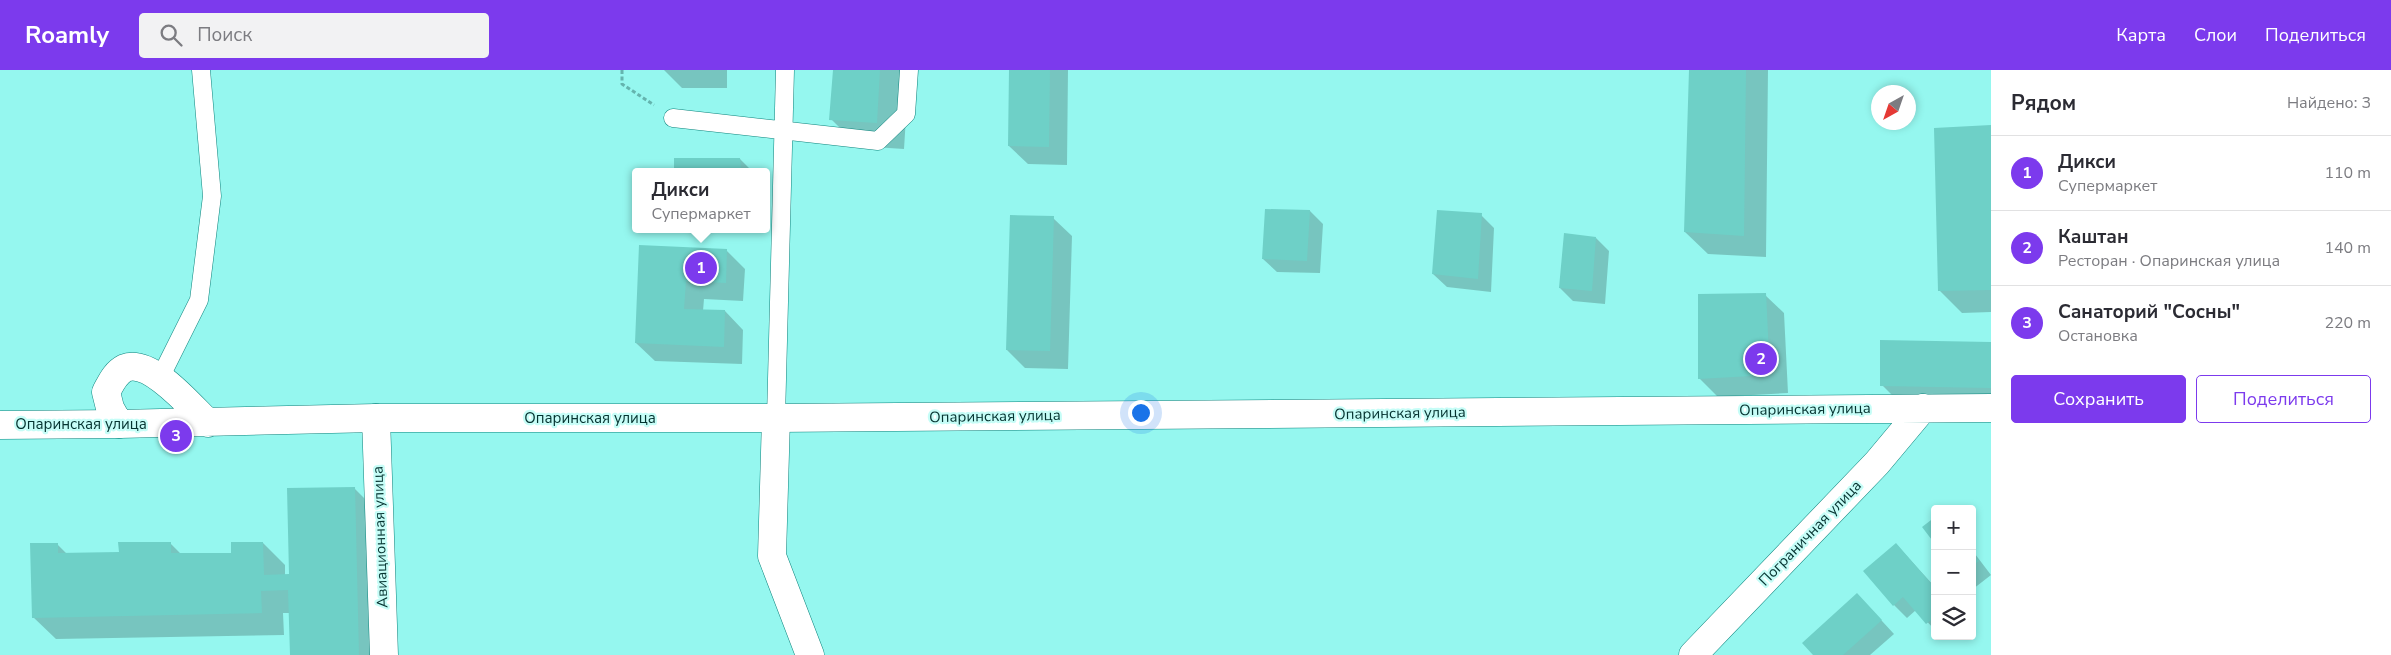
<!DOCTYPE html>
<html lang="ru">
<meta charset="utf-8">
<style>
:root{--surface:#fff;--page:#f2f2f3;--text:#2b2b33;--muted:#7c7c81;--line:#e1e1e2;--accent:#7c3aed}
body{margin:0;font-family:"Nunito Sans",sans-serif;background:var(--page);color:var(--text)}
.controls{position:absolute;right:15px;bottom:15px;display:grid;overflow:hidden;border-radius:5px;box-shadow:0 2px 8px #0003}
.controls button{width:45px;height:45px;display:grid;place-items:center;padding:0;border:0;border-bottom:1px solid var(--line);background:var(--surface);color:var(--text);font:25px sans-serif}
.compass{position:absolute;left:1871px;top:15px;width:45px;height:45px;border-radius:50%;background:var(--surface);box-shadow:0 2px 8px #0003;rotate:220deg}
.you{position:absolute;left:1140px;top:342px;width:18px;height:18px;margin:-12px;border:4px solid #fff;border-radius:50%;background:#1a73e8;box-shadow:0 0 0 8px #1a73e833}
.badge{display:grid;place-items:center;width:32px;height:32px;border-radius:50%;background:var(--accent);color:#fff;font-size:16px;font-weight:700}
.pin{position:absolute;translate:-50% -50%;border:2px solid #fff;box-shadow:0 1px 5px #0006}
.popup{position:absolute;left:632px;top:98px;width:138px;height:65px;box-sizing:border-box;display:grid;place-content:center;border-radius:5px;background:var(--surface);filter:drop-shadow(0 1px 4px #0005);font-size:16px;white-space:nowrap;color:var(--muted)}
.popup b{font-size:19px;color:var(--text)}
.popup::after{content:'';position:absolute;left:50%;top:100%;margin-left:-10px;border:10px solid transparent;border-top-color:var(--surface)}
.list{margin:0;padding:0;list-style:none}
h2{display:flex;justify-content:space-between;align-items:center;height:65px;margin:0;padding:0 20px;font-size:21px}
h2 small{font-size:16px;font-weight:400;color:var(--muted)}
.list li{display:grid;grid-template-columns:32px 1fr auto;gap:15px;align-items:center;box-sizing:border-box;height:75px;padding:0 20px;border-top:1px solid var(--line)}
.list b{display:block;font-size:19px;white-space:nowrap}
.list p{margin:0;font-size:16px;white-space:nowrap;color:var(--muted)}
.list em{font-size:16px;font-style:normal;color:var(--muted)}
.actions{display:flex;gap:10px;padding:15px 20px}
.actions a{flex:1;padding:11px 0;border:1px solid var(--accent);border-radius:5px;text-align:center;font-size:18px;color:var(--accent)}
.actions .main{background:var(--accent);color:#fff}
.icon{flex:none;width:28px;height:28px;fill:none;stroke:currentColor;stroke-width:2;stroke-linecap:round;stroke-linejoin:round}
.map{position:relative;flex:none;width:1991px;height:585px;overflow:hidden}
header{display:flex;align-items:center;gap:30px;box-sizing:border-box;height:70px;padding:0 25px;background:var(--accent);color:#fff}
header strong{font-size:24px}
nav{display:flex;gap:28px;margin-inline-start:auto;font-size:18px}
.search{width:350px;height:45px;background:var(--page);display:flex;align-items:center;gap:12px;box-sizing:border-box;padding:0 18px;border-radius:5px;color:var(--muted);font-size:19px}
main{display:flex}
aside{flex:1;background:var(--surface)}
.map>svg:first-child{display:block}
</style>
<header>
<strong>Roamly</strong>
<div class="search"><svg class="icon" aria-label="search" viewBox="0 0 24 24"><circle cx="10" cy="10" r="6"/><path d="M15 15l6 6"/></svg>Поиск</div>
<nav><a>Карта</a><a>Слои</a><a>Поделиться</a></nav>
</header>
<main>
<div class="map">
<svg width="1991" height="585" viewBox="0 0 1991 585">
<rect width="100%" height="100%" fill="#95f7ef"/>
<!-- shadow -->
<path fill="#0003" d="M664,0H727V18H682Z
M834,0H909L904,79L858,76L831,49Z
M1010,0H1068L1067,95L1028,94L1009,76Z
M1690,0H1768L1766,187L1708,184L1685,162Z
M1991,56V242L1962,243L1940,221Z
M740,89L753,102H675Z
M1266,140L1310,141L1323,154L1320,203L1277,202L1263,189Z
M1481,145L1494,158L1491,222L1447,217L1433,204Z
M1053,148L1072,166L1068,299L1025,298L1007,280Z
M1596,168L1609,181L1605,234L1573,231L1560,218Z
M640,177L726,180L745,199L743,231L704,229L703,241H725L743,260L742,294L655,291L636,273Z
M1765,225L1784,243L1788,323L1718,327L1699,308Z
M1991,273V336L1900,333L1882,315Z
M354,418L377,441L380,585H291L290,543H283L284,565L56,569L33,547L57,474L67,484L120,483L170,473L182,485L232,484L263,473L285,495V506L290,505Z
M1896,474L1935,517V560L1916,540L1907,548L1894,535Z
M1972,480L1991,505L1973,519L1972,518Z
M1870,538L1894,564L1870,585H1815Z"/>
<!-- building -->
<path fill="#6ed0c7" d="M833,0H880L877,53L829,50Z
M1009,0H1050L1049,77L1008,76Z
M1689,0H1746L1744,166L1684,162Z
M1991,55V220L1938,221L1934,58Z
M674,88H740L741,102H674Z
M1265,139L1310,140L1307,191L1262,189Z
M1437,140L1482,143L1478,209L1432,204Z
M1010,145L1054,146L1050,281L1006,280Z
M1564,163L1596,167L1592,221L1559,218Z
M639,175L727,179L726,213L686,211L684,239L725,240L724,277L635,273Z
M1766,223L1770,305L1698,309V224Z
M1880,270L1991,272V318L1880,316Z
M355,417L359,585H290L288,520L261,521L262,543L32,548L30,473H58V483L119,482L118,472H171V483H231V472H263L264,505L289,504L287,418Z
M1935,447V474L1922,457Z
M1896,473L1935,518V547L1926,554L1903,527L1893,536L1863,501Z
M1972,483L1979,491L1972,496Z
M1857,523L1882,550L1843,585H1813L1802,573Z"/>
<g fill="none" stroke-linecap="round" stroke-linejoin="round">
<defs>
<path id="service" d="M673,48L878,71L906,44L909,0
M160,308L199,230L212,126L201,0
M776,348L785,0"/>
<path id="minor" d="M376,348L384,585
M776,348L772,486L810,585
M0,355L119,354"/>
<path id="tertiary" d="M208,353C191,337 151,288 125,298C115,303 111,313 106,322L110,338L119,354L376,348H776L1991,338
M1693,585L1877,393L1923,338"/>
</defs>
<!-- service casing -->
<use href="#service" stroke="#0d847d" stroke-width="19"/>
<!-- minor casing -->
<use href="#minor" stroke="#0d847d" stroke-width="29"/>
<!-- tertiary casing -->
<use href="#tertiary" stroke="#0d847d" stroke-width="29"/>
<!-- path -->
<path stroke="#64b4ae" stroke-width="3" stroke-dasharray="4 2.5" stroke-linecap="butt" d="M622,0V14L654,35"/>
<!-- service -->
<use href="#service" stroke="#fff" stroke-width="18"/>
<!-- minor -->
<use href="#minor" stroke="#fff" stroke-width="28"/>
<!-- tertiary -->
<use href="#tertiary" stroke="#fff" stroke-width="28"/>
</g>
<g text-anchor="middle" stroke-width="4.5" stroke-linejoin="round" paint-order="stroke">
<!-- street labels -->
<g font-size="15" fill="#053330" stroke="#c6fdf7">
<text transform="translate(1805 339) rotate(-1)" y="5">Опаринская улица</text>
<text transform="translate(1400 343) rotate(-1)" y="5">Опаринская улица</text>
<text transform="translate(995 346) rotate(-1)" y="5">Опаринская улица</text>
<text x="590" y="353">Опаринская улица</text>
<text x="81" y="359">Опаринская улица</text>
<text transform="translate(1810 463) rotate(-46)" y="5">Пограничная улица</text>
<text transform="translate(380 467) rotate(-92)" y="5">Авиационная улица</text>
</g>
</g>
</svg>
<div class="controls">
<button>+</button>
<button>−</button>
<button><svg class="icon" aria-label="layers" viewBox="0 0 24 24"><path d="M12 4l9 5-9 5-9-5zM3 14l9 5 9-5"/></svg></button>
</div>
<svg class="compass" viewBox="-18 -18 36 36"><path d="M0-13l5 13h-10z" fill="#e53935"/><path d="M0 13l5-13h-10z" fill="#7c7c81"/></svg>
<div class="you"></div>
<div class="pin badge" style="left:701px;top:198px">1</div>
<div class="popup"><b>Дикси</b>Супермаркет</div>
<div class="pin badge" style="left:1761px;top:289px">2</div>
<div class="pin badge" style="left:176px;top:366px">3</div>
</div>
<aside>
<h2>Рядом<small>Найдено: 3</small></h2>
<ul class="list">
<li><span class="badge">1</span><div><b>Дикси</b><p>Супермаркет</p></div><em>110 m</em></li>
<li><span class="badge">2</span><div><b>Каштан</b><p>Ресторан · Опаринская улица</p></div><em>140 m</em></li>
<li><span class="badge">3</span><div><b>Санаторий &quot;Сосны&quot;</b><p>Остановка</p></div><em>220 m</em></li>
</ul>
<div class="actions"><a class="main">Сохранить</a><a>Поделиться</a></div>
</aside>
</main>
